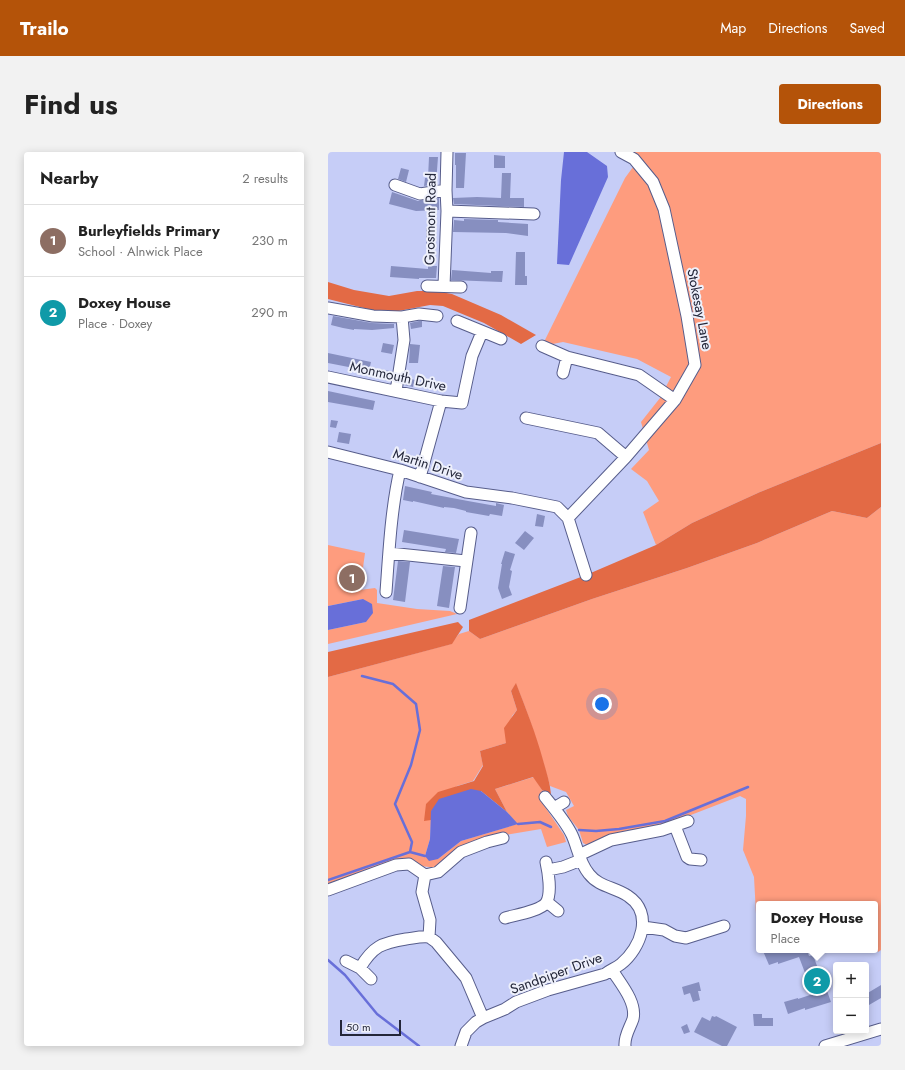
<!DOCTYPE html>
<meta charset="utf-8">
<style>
:root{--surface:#fff;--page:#f2f2f2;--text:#222;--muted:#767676;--line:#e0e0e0;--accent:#b45309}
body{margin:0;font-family:Jost,sans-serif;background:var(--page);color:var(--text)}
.controls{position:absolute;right:12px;bottom:12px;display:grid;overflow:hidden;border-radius:4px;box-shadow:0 2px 10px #0003}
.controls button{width:36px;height:36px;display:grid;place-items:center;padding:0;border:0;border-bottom:1px solid var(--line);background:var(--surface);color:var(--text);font:20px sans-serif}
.scale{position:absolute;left:12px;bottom:10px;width:61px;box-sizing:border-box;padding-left:4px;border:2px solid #232639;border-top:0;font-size:11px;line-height:14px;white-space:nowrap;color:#232639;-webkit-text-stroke:3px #eef0fb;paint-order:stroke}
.you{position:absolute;left:274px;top:552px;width:14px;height:14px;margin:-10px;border:3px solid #fff;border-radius:50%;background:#1a73e8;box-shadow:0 0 0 6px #1a73e833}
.badge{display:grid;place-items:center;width:26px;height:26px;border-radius:50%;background:var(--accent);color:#fff;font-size:13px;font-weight:700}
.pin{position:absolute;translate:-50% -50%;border:2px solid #fff;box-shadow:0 1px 4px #0006}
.popup{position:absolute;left:428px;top:749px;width:122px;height:52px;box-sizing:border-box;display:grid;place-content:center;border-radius:4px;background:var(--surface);filter:drop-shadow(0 1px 3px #0005);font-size:13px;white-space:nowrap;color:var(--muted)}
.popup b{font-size:15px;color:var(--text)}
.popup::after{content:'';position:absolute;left:50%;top:100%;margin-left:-8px;border:8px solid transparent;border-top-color:var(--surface)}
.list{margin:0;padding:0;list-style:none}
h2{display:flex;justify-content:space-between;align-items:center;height:52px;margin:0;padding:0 16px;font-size:17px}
h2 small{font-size:13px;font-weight:400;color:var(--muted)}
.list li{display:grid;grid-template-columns:26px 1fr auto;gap:12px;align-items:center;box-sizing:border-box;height:72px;padding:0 16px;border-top:1px solid var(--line)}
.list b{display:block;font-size:15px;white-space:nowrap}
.list p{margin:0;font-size:13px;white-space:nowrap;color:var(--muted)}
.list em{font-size:13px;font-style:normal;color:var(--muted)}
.map{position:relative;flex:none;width:553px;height:894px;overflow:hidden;border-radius:4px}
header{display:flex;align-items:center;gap:24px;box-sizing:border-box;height:56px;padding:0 20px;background:var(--accent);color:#fff}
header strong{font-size:19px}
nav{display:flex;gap:22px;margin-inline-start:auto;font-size:14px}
.intro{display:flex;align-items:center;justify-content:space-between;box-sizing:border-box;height:96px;padding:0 24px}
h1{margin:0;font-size:28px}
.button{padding:10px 18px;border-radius:4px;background:var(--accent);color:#fff;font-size:14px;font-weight:700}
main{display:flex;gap:24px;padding:0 24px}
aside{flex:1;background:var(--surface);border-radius:4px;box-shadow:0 2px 10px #0003}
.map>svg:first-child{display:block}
</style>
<header>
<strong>Trailo</strong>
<nav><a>Map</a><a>Directions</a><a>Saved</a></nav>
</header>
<div class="intro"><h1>Find us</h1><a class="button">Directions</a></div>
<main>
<aside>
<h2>Nearby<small>2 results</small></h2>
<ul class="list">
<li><span class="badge" style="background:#8d6e63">1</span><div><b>Burleyfields Primary</b><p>School · Alnwick Place</p></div><em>230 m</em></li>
<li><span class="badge" style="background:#0f9aa8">2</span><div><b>Doxey House</b><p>Place · Doxey</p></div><em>290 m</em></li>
</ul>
</aside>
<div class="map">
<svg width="553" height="894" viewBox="0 0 553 894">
<rect width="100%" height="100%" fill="#c6cdf7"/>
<!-- green -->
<path fill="#fe9c7e" d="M305,0H553V291L432,340L364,371L328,393L315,360L331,349L319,329L303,317L321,298L313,270L332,246L343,225L309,207L235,190L214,194L297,26L305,15L313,7Z
M553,355V798L550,800L547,794V752H431V761L428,762L426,725L415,698L418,664V647L412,644L337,673L277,685L259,693L255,691L251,678L240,664L238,658L246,654L238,640L222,634C212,599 202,565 188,532L183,539L189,558L184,564L178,591L152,599L155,613L145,629L129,634L96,668H103L102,687L97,704L110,707L133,689L189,672L179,660L167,637L206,625L214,638L223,642L213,649L236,683L238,690L219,695L213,677L171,684L110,716L66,711L0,736V525L123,492L131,482L141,479L152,487L264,447L359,416L429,391L504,359L539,366Z
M0,393L37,401L32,438L47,436L49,438V451L89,457L122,459L129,462L0,492V478L38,470L35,447L0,454Z"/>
<!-- forest -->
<path fill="#e36a45" d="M0,130L26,138L61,144L89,139H107L124,142L173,163L208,183L193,192L156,171L115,154L102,153L65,160L48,159L0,147Z
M553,291V355L539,366L504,359L429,391L359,416L264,447L152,487L141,479V468L258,423L328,393L364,371L432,340Z
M130,470L135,475L124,492L0,525V500Z
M188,531C198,557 208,582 215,608C218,619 222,630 223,642L214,638L205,625L167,637L179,660L153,639L103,659V668L96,669L98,652L110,640L146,629L155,614L152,599L178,591L176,576L189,558L183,539Z"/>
<!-- water -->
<path fill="#686fd9" d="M236,0H259L279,14L280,25L241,113L229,112L233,28Z
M35,447L44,452L45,461L38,470L0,478V454Z
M143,637L153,639L179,660L190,672L133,689L110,707L101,709L97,704L102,687L103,659L111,647Z"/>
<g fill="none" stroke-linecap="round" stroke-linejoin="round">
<!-- stream -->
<path stroke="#686fd9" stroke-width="2.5" d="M34,524L65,532L88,552L92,578L83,613L67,652L84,690L82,700
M190,672L212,670L223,675
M251,678L268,679L291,677L337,669L420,635
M0,728L82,700L97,704
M0,808L17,823L49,862L91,894"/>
</g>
<!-- building -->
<path fill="#878fc0" d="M127,1H138L136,36H128V13H127Z
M166,3L177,4V16H166Z
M101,5H110L108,32L96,34L97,26H100Z
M73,16L81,18L78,30L70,27Z
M174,21H183L182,46H196V55L126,52L125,46L149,45L173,46Z
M64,40L90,49L111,46V58L88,59L61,52Z
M136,67L170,68V70L200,72V84L178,81L125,80L126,68L136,69Z
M98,76H107V93L98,92Z
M188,100H197V124H199V133H187Z
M63,114L100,117V114H109L108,126H91V127L62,125Z
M124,118L163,121V119H175L174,130L123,128Z
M5,164L44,171L66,172V176L44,178L26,177V178L15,176L3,173Z
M91,169H94V175L83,177L82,171Z
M55,191L66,193L64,202L53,200Z
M82,192L92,193L90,211H81Z
M0,201L43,210L41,219L0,211Z
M50,217L62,219L60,227L49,224Z
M77,225L87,228L85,235L76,233Z
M0,239L47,249L45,258L0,250Z
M3,268L10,269L8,276L2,275Z
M11,280L23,282L21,292L9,290Z
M77,334L104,340L103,342L140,349L168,354V351L176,353L174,364L162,362L161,364L138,360V359L126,356L116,355V356L85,349V350L75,348Z
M209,362L217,364L215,375L207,374Z
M76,378L131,387L128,401L117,400L118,397L74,390Z
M197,379L206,386L196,398L187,391Z
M177,399L187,402L182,418L184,419L181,435L184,443L174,447L170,436L174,412H173Z
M70,409L82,410L77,450L65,448Z
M115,414L127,415L121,456L109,454Z
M439,798H487L480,801L481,804L485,803L492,822L495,821L500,836H498L503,850L477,858V856L460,862L456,850L470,846V847L485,842L471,805L450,812V810L441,813L435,799Z
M371,830L373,839H370L372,848L365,850L362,841L356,843L354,835Z
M553,833V846L541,853L538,848V842Z
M425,862H434V866H445V874H426Z
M384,864L387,865L388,864L409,875L399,894H394L366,880L374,865L382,869Z
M359,872L362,880L356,882L353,875Z"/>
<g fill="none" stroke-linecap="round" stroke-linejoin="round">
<defs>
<path id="minor" d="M67,33L92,42L118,38
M119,59L206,62
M99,134L133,135
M116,134L119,59L118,38L119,0
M0,156L45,164L74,165L91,162L109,164
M129,169L173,187
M214,194L239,205L311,223L347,248
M235,221L239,205
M0,225L113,249L134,251L144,204L154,180
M68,239L76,188L74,165
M198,266L270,281L298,305
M0,300L72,318L138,340L184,346L229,355L240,366L258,423
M92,325L113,249
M240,366L298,305L347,248L367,213L359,164L336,57L325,30L306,7L293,0
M61,401L138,409
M58,440C61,399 63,357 72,318
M132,456L143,381
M226,656L236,650
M347,674L359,705L362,707L373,708
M251,703L283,688L334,678L360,669
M220,718L235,715L253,708
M97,723L94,740L102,768L101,785L108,790L138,826L155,866
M0,738L68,713L81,712L97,723L110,720L133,700L159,690L175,686
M219,750L230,759
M177,766C187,763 212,759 218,751C224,742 220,719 218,710
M315,775L336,778L347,784L358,786L396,774
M18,809L32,816L43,827
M32,816C45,794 54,791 78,787C86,786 93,784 101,785
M284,818C292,831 309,850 305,867C302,876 296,884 297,894
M133,894L138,880L148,870L155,866L177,857L188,850L220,838L277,822C282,818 288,816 293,812C313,796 326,761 300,744C287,735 271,735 261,722C251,710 250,696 244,683C238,670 226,656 217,645
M497,894L553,877"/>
</defs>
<!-- minor casing -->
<use href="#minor" stroke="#575d8b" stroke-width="13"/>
<!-- minor -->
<use href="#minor" stroke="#fff" stroke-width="11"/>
</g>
<g text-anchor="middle" stroke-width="4" stroke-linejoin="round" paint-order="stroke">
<!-- street labels -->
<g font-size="14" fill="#232639" stroke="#eef0fb">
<text transform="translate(102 67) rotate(-89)" y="5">Grosmont Road</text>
<text transform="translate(372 157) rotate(79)" y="5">Stokesay Lane</text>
<text transform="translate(70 224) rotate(12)" y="5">Monmouth Drive</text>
<text transform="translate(100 312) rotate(18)" y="5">Martin Drive</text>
<text transform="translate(228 821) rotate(-20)" y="5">Sandpiper Drive</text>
</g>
</g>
</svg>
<div class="controls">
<button>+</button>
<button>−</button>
</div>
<div class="scale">50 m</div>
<div class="you"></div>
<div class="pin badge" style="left:24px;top:426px;background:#8d6e63">1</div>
<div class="pin badge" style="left:489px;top:829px;background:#0f9aa8">2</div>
<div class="popup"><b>Doxey House</b>Place</div>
</div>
</main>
